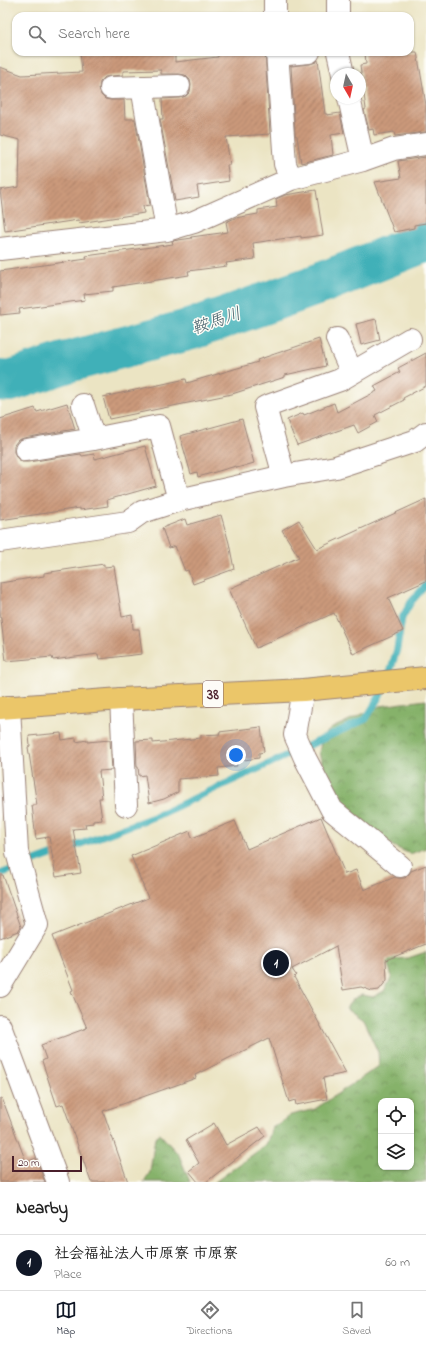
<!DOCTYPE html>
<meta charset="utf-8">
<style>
:root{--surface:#fff;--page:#f6f6f6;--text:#222;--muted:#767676;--line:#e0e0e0;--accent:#111827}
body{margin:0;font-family:"Indie Flower","Klee One",sans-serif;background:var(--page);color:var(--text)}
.controls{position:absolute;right:12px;bottom:12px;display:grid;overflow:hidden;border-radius:8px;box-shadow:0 1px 3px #0004}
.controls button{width:36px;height:36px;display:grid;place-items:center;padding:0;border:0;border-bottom:1px solid var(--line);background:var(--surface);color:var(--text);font:20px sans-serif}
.compass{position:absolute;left:330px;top:68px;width:36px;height:36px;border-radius:50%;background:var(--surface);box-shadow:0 1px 3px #0004;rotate:171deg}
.scale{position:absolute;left:12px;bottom:10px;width:70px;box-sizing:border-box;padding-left:4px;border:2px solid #4a1f2b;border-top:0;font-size:11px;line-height:14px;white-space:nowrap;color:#4a1f2b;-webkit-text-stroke:3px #fdfcf7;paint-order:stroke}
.you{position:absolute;left:236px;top:755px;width:14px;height:14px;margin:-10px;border:3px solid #fff;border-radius:50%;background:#1a73e8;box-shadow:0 0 0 6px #1a73e833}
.badge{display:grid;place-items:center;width:26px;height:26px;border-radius:50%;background:var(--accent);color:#fff;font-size:13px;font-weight:700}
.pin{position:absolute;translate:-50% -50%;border:2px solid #fff;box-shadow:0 1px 4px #0006}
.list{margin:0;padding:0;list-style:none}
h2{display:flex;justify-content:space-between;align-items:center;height:52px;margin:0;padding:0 16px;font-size:17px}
h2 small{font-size:13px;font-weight:400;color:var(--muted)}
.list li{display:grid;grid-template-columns:26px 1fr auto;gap:12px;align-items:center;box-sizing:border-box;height:56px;padding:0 16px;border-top:1px solid var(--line)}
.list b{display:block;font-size:15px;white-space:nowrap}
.list p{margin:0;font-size:13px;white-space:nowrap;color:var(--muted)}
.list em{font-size:13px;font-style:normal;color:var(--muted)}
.icon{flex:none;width:22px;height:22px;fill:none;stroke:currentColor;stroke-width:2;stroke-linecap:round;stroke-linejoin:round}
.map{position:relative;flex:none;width:426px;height:1182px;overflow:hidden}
.search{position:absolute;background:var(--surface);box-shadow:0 1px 3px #0004;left:12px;right:12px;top:12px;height:44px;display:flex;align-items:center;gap:10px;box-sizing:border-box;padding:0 14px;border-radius:12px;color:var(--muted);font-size:15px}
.sheet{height:108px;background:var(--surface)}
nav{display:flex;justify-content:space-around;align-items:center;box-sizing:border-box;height:56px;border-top:1px solid var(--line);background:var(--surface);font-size:11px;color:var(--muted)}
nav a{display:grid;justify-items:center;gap:2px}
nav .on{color:var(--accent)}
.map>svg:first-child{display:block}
</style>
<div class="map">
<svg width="426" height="1182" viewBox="0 0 426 1182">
<defs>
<pattern id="forest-crowns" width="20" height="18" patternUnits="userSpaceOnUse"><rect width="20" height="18" fill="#86b26a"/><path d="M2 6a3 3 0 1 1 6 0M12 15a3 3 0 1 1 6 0" fill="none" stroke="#709057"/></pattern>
<pattern id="building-hatch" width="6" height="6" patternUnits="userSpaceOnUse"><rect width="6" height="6" fill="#cb9a7b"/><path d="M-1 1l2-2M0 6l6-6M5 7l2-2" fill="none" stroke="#a77d65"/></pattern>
</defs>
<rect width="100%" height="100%" fill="#fdfcf7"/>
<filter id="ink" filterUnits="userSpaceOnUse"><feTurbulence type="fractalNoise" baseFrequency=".025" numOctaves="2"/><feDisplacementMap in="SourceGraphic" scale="8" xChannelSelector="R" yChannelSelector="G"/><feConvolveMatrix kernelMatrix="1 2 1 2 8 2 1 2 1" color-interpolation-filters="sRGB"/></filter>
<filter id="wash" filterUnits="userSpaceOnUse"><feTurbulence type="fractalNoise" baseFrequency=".012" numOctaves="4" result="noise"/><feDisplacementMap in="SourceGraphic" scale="16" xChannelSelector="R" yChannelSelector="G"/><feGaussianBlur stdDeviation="0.9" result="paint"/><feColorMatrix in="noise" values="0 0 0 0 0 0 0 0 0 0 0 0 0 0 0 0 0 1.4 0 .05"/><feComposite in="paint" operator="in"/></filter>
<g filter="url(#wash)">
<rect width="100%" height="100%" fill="#ebe4c3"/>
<!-- forest -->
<path fill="url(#forest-crowns)" stroke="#68684a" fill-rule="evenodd" d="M426,700V848L410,854L391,845L360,818L346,807L336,795L326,776L319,753L322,737L332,728L380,706Z
M426,952V1182H215L266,1145L272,1128L291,1115L315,1109L379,1066L378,1052L363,1020L346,1008L353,999L362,995L373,997L384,991L392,977L387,962L393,959L408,958ZM381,1101H411V1167H381Z
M160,1134L179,1155L190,1182H144L150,1172L155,1137Z"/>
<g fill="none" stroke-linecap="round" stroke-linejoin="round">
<!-- stream -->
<path stroke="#40b0b8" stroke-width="7" d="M0,874L156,816L366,719L386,685L397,649L402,618L411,602L426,585"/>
<!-- river -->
<path stroke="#40b0b8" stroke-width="42" d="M0,380L10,381L64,363L192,329L319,284L426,241"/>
</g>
<g id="blocks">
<!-- building -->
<path fill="url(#building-hatch)" d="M80,52H175V62L218,57V52H265L270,134L226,137L230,165H227L229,181L197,186L199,197L175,201L160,119H163L162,99L179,98L186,96L190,92L191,85L190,80L185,75L179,74H161V70L123,71V75L111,76L105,77L100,82L99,89L101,95L105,99L111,100H124L125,119H135L150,205L143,206L144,213L79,223L78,220L5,231L0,190L19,187L20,140L0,135V67L22,75L82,72Z
M365,52H417L426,105V132L395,136L394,132L374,135L373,129L369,130L364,110L366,109L360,65L366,64Z
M318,60L325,114H327V115L340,113L344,133L331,135L333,155L301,163L297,136L295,135L291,66L310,64L316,62Z
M426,157V223L414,225V228L394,232L375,182L401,178L398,161Z
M316,190L323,235L301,238V236L253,243L255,259L226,263L227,266L188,271L189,275L113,287V291L84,294L85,300L19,309L20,313L0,315V271L87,259L86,256L173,244L172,241L192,238L191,237L228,232L226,222L235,218L258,214V210L277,207L276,199L285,195Z
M376,319L380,340L361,345L356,324Z
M319,339L326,366L285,375V377L232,394L109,419L103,397L186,379L187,383L258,362L257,360Z
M426,353V386L403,398L404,400L375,415L378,422L358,433L354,425L297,445L287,420L303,413L304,415L334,403L337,412L377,391L374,386L400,372L398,368Z
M67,403L75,429L24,438L18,440L14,445V452L17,458L22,462H28L81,454L82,456L94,454L95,459L145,446L156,486L107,500L108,506L80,510V508L0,520V419L35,408L37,412Z
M242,419L254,463L237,468L236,466L198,477L197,472L191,474L180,436Z
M426,499V581L388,598L403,631L353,654L334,613L256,648L229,589L299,557L282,530L299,520L317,549Z
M221,515L229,543L234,569L193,584L188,570L185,571L175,546L169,548L162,528L185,519L187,525Z
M104,564V567L114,566L122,617L132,615L133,629H139L142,654L99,659L98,654L53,660L52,657L6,661L0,611V583L44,576V573Z
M261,727L264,752L259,753V758L236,761L237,766L218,768L219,776L178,779V792L164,799L149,803L145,775L139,776L138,767H137L136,741L153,740V743L201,738V735L220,734L219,732Z
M61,733L62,740L76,738V742L87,740V742L110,740L112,770L99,771L102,798H99L102,820L93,821V823L85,824L86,828L73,829L81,873L56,877L49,837L36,839L32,805H37L28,747L30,746L29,736Z
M321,817L345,874L356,870L364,890L395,877L398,878H405L409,874L411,871L426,865V944L386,960L387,980L379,990L372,991L361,987L343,990L336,946L292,969L296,975L294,977L346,1073L323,1078L327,1099L296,1105L295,1100L289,1102L269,1038L195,1075L196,1078L103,1111L128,1182H91L63,1104L57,1106L42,1061L46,1059L41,1045L87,1028L71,991L73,990L52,936L148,898L131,856L190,831L192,838L235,821L247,849Z
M0,875H3L21,927L18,931L0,938Z
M2,1098L26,1162L36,1158L45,1182H0V1099Z
M214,1123L226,1145L259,1127L265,1136L206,1182H198L189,1171L199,1163L186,1140Z"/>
</g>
</g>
<g filter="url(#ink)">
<use href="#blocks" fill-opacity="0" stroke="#9a8277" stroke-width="1"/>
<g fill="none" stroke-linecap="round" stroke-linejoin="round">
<defs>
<path id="minor" d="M275,0V16
M338,16V0
M277,52L285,164L291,179
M338,52L343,74
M277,55L309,52
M142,87L167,230
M111,88L179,86
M349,98L363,160
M0,249L167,230L194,222L291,179L363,160L394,149L426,144
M337,339L352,373
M83,405L94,439
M26,450L94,439L159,426L179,500
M284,476L265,407L340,380L410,339
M0,541L128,522L142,512L179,500L284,476L336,467L415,441L426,433
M303,690L295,735L305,758L332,810L400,866
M121,699L126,805
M0,986L37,925L17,852L9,707
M0,1026L58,1182"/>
<path id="major" d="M0,708L121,699L303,690L426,678"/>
</defs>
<!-- minor casing -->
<use href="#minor" stroke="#9a8277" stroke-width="24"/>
<!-- major casing -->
<use href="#major" stroke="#9a8277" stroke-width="24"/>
<!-- minor -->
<use href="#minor" stroke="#fff" stroke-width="22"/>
<!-- major -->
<use href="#major" stroke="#ebc669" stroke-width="22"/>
</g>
</g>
<g text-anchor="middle" stroke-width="3" stroke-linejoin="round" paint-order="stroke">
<!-- shield labels -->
<rect fill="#fdfcf7" stroke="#806168" stroke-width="1" x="203" y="681" width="20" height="26" rx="3"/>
<g font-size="15" font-weight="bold" fill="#4a1f2b">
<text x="213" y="699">38</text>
</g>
<!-- water labels -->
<g font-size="17" font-style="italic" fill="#46606a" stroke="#fdfcf7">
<text transform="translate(216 320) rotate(-19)" y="6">鞍馬川</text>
</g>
</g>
</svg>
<div class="controls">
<button><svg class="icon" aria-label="locate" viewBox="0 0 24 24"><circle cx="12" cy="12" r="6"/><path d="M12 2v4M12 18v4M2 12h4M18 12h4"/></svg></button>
<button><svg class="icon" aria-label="layers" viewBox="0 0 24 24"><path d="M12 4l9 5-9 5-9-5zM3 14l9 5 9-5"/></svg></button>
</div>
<svg class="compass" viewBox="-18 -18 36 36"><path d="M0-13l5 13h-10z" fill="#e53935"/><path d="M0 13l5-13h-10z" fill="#767676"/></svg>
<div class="scale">20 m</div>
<div class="you"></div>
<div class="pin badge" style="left:276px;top:963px">1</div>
<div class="search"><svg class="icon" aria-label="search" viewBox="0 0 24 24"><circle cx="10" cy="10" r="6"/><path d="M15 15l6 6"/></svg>Search here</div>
</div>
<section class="sheet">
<h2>Nearby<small></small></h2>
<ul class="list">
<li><span class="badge">1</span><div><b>社会福祉法人市原寮 市原寮</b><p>Place</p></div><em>60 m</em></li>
</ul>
</section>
<nav>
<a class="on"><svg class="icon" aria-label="map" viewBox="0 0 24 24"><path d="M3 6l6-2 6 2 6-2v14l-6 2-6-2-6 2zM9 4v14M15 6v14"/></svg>Map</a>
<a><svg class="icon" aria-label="directions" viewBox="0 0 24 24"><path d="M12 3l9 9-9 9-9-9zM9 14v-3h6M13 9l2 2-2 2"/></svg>Directions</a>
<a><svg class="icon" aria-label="saved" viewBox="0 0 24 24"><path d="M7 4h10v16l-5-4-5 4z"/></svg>Saved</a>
</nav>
